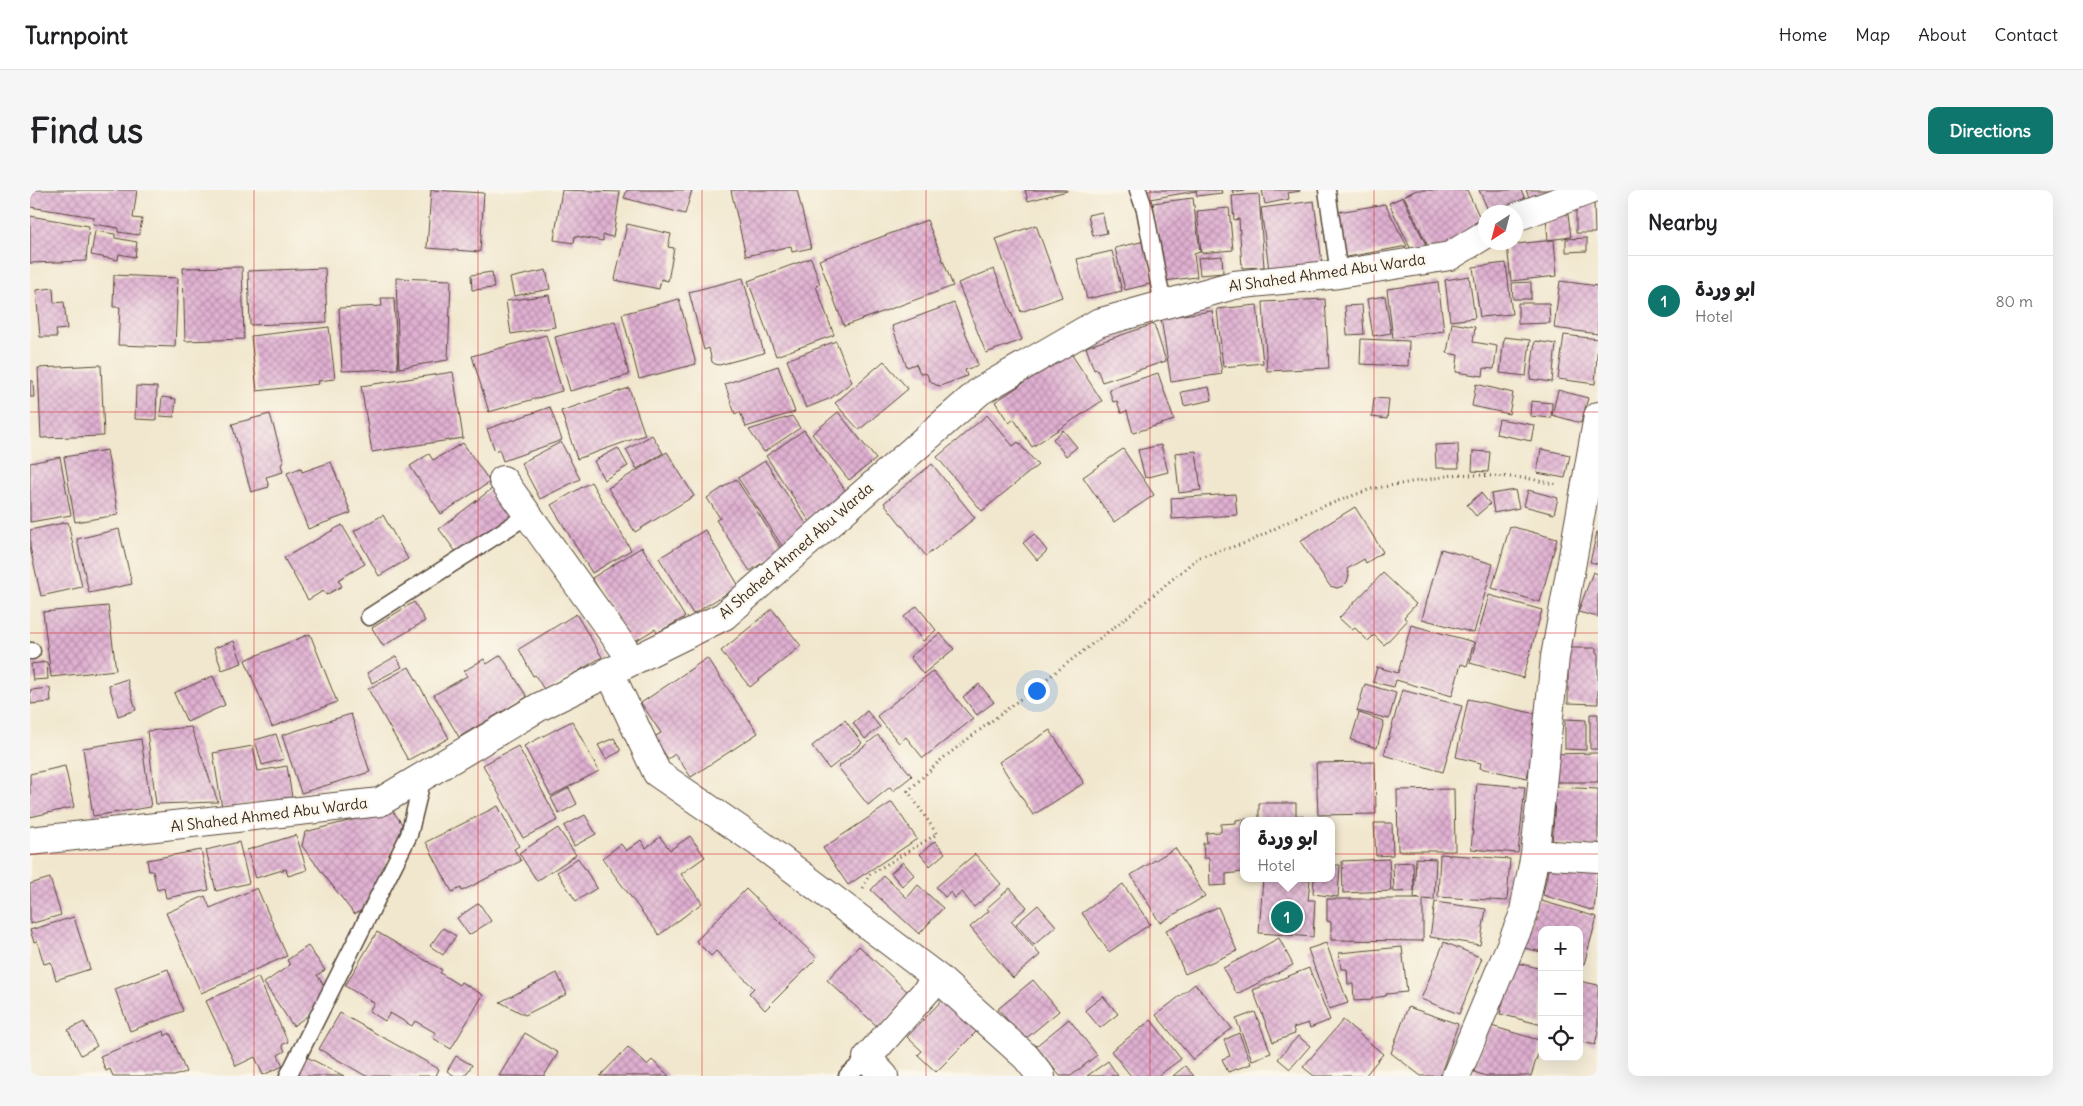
<!DOCTYPE html>
<meta charset="utf-8">
<style>
:root{--surface:#fff;--page:#f6f6f6;--text:#202124;--muted:#757577;--line:#e0e0e0;--accent:#0f766e}
body{margin:0;font-family:Delius,"Playpen Sans Arabic",sans-serif;background:var(--page);color:var(--text)}
.controls{position:absolute;right:15px;bottom:15px;display:grid;overflow:hidden;border-radius:10px;box-shadow:0 5px 20px #0002}
.controls button{width:45px;height:45px;display:grid;place-items:center;padding:0;border:0;border-bottom:1px solid var(--line);background:var(--surface);color:var(--text);font:25px sans-serif}
.compass{position:absolute;left:1448px;top:15px;width:45px;height:45px;border-radius:50%;background:var(--surface);box-shadow:0 5px 20px #0002;rotate:216deg}
.you{position:absolute;left:1006px;top:500px;width:18px;height:18px;margin:-12px;border:4px solid #fff;border-radius:50%;background:#1a73e8;box-shadow:0 0 0 8px #1a73e833}
.badge{display:grid;place-items:center;width:32px;height:32px;border-radius:50%;background:var(--accent);color:#fff;font-size:16px;font-weight:700}
.pin{position:absolute;translate:-50% -50%;border:2px solid #fff;box-shadow:0 1px 5px #0006}
.popup{position:absolute;left:1210px;top:627px;width:95px;height:65px;box-sizing:border-box;display:grid;place-content:center;border-radius:10px;background:var(--surface);filter:drop-shadow(0 1px 4px #0005);font-size:16px;white-space:nowrap;color:var(--muted)}
.popup b{font-size:19px;color:var(--text)}
.popup::after{content:'';position:absolute;left:50%;top:100%;margin-left:-10px;border:10px solid transparent;border-top-color:var(--surface)}
.list{margin:0;padding:0;list-style:none}
h2{display:flex;justify-content:space-between;align-items:center;height:65px;margin:0;padding:0 20px;font-size:21px}
h2 small{font-size:16px;font-weight:400;color:var(--muted)}
.list li{display:grid;grid-template-columns:32px 1fr auto;gap:15px;align-items:center;box-sizing:border-box;height:90px;padding:0 20px;border-top:1px solid var(--line)}
.list b{display:block;font-size:19px;white-space:nowrap}
.list p{margin:0;font-size:16px;white-space:nowrap;color:var(--muted)}
.list em{font-size:16px;font-style:normal;color:var(--muted)}
.icon{flex:none;width:28px;height:28px;fill:none;stroke:currentColor;stroke-width:2;stroke-linecap:round;stroke-linejoin:round}
.map{position:relative;flex:none;width:1568px;height:886px;overflow:hidden;border-radius:10px}
header{display:flex;align-items:center;gap:30px;box-sizing:border-box;height:70px;padding:0 25px;background:var(--surface);border-bottom:1px solid var(--line)}
header strong{font-size:24px}
nav{display:flex;gap:28px;margin-inline-start:auto;font-size:18px}
.intro{display:flex;align-items:center;justify-content:space-between;box-sizing:border-box;height:120px;padding:0 30px}
h1{margin:0;font-size:35px}
.button{padding:12px 22px;border-radius:10px;background:var(--accent);color:#fff;font-size:18px;font-weight:700}
main{display:flex;gap:30px;padding:0 30px}
aside{flex:1;background:var(--surface);border-radius:10px;box-shadow:0 5px 20px #0002}
.map>svg:first-child{display:block}
</style>
<header>
<strong>Turnpoint</strong>
<nav><a>Home</a><a>Map</a><a>About</a><a>Contact</a></nav>
</header>
<div class="intro"><h1>Find us</h1><a class="button">Directions</a></div>
<main>
<div class="map">
<svg width="1568" height="886" viewBox="0 0 1568 886">
<defs>
<pattern id="building-cross-hatch" width="8" height="8" patternUnits="userSpaceOnUse" patternTransform="scale(1.25)"><rect width="8" height="8" fill="#e0b0d2"/><path d="M0 0l8 8M0 8l8-8" fill="none" stroke="#b78faa"/></pattern>
</defs>
<rect width="100%" height="100%" fill="#fbf7ec"/>
<filter id="ink" filterUnits="userSpaceOnUse"><feTurbulence type="fractalNoise" baseFrequency=".02" numOctaves="2"/><feDisplacementMap in="SourceGraphic" scale="10" xChannelSelector="R" yChannelSelector="G"/><feConvolveMatrix kernelMatrix="1 2 1 2 8 2 1 2 1" color-interpolation-filters="sRGB"/></filter>
<filter id="wash" filterUnits="userSpaceOnUse"><feTurbulence type="fractalNoise" baseFrequency=".0096" numOctaves="4" result="noise"/><feDisplacementMap in="SourceGraphic" scale="20" xChannelSelector="R" yChannelSelector="G"/><feGaussianBlur stdDeviation="1.12" result="paint"/><feColorMatrix in="noise" values="0 0 0 0 0 0 0 0 0 0 0 0 0 0 0 0 0 1.4 0 .05"/><feComposite in="paint" operator="in"/></filter>
<g filter="url(#wash)">
<rect width="100%" height="100%" fill="#f1e7ce"/>
<g id="blocks">
<!-- building -->
<path fill="url(#building-cross-hatch)" d="M0,0H107L103,28L112,29L109,45L88,42L89,38L63,34L64,27L0,17Z
M401,0L454,3L450,62L397,58Z
M532,0L590,2L583,47L573,45V51L545,46L544,53L524,50Z
M597,0H662L655,24L594,8Z
M701,0H767L781,58L762,62L761,56L716,66Z
M995,0H1037V1L998,11Z
M1112,0H1166V1L1114,10Z
M1166,0H1191L1192,3L1167,6Z
M1202,0H1215V1L1203,3Z
M1232,0H1270V1L1258,3L1259,9L1235,14Z
M1387,0H1437L1451,30L1444,33L1448,42L1401,63L1374,6Z
M1449,0H1491L1498,16L1481,18L1471,22H1459Z
M1496,0H1529L1501,12Z
M1229,4L1234,77L1212,78L1209,29L1204,30L1202,6Z
M1373,7L1397,57L1383,64L1359,13Z
M1163,8L1170,62L1164,64L1167,87L1134,91L1123,13Z
M1284,11L1292,73L1239,80L1231,18Z
M1355,14L1377,56L1312,68L1303,23Z
M1546,14H1564L1565,43H1546Z
M1199,18L1203,60L1171,63L1167,21Z
M1072,22L1077,43L1063,46L1058,25Z
M1538,24L1541,47L1518,50L1516,27Z
M0,26L59,36L56,71L0,73Z
M897,30L923,96L814,136L789,70Z
M597,34L641,44L638,57L644,58L638,91L631,89L629,99L585,90Z
M1006,35L1032,107L991,122L966,49Z
M65,41L85,44V48L107,52L105,67L89,64L88,70L61,65Z
M1557,48V61L1536,62V49Z
M1524,50L1527,86L1481,91L1477,55Z
M1115,51L1124,93L1095,100L1085,58Z
M1082,61L1092,101L1057,109L1047,69Z
M1192,66L1193,83L1170,85L1168,68Z
M781,68L790,94L786,96L804,145L746,166L718,91Z
M1476,73L1482,124L1450,127L1443,77Z
M212,77L214,149L155,151L153,78Z
M295,78L297,132L220,135L218,81Z
M964,79L992,150L956,163L928,93Z
M516,80L520,99L484,106L480,88Z
M462,82L464,98L442,100L441,85Z
M84,85L148,88L145,157L88,155L90,117H83Z
M1439,86L1445,128L1420,131L1415,90Z
M366,88L421,90L418,170L369,178Z
M713,88L734,163L689,175L685,174L682,172L679,158L674,160L659,102Z
M1530,91L1568,96V144L1524,138Z
M1408,92L1414,141L1363,148L1357,99Z
M1501,92V109H1483L1482,93Z
M23,98L24,113L34,112L37,139L26,140L27,147H10L6,100Z
M519,105L525,137L481,144L476,111Z
M1355,106L1361,143L1343,146L1337,109Z
M351,108H364L368,179L312,181L309,118L352,116Z
M649,109L666,174L609,189L592,124Z
M1295,109L1299,178L1237,181L1233,112Z
M924,113L948,175L935,180L937,186L910,196L906,195L899,190L897,184L890,183L886,174L877,177L862,136Z
M1488,113H1519L1520,133L1488,134Z
M1227,115L1233,173L1193,177L1187,119Z
M1332,115L1334,144L1317,145L1315,116Z
M1182,121L1192,184L1141,192L1131,128Z
M585,131L599,185L540,201L525,147Z
M1422,133L1445,137L1443,152L1467,156L1464,179L1454,178L1453,186L1426,182L1428,165L1417,163Z
M1124,134L1136,171L1072,192L1067,179L1064,180L1056,157Z
M299,137L305,189L288,191L289,194L227,201L221,146Z
M516,145L532,201L459,222L442,166Z
M1534,145L1568,149L1565,194L1528,189Z
M1474,147L1500,150L1496,186L1470,183Z
M1331,149L1379,151L1378,176L1330,174Z
M806,151L822,192L801,208L776,218L757,170Z
M1505,151L1526,154L1522,192L1500,189Z
M1040,162L1072,211L1002,257L984,229L979,233L965,212Z
M854,171L878,199L829,240L805,213Z
M71,175L74,246L11,248L8,178Z
M748,176L765,222L716,237L710,222L705,224L695,194Z
M423,182L433,248L342,262L331,196Z
M1128,183L1144,230L1103,243L1097,221L1091,223L1087,211L1083,212L1079,199Z
M0,191H3L4,207H0Z
M1446,194L1483,203L1479,224L1442,216Z
M106,196L127,197L126,230L105,229Z
M1179,197L1182,210L1154,216L1151,202Z
M599,198L615,245L547,269L531,221Z
M1528,200L1558,208L1551,233L1522,225Z
M132,207L146,209L144,227L130,226Z
M1344,208L1359,209L1357,229L1342,227Z
M1501,211L1522,213L1521,228L1500,226Z
M520,217L532,250L473,271L469,259L465,261L457,239Z
M808,222L846,269L819,290L782,244Z
M240,224L254,273L251,274L253,282L236,287L239,297L221,302L202,234Z
M957,225L983,256L988,252L1008,275L952,321L907,267Z
M762,226L770,238L734,262L719,240Z
M1469,229L1504,235L1501,251L1466,244Z
M774,240L819,306L780,332L736,266Z
M1033,240L1047,257L1036,266L1023,249Z
M622,245L633,263L607,279L596,260Z
M531,252L550,289L510,309L491,273Z
M433,253L460,292L411,324L380,276L399,264L403,270Z
M1428,254L1429,278H1406L1405,255Z
M1131,255L1138,282L1115,288L1108,260Z
M588,258L598,276L574,290L564,271Z
M1093,259L1124,305L1084,332L1053,287Z
M1511,259L1540,265L1535,288L1507,283Z
M77,260L88,325L45,332L34,267Z
M1166,261L1171,300L1149,303L1145,263Z
M1443,261L1460,262L1458,282L1442,281Z
M637,262L664,306L605,342L578,298Z
M30,267L41,325L0,332V273Z
M735,271L779,338L752,356L708,288Z
M301,272L321,323L278,339L257,283L271,278L272,282Z
M902,274L945,328L896,366L854,313Z
M706,289L752,360L720,381L686,330L690,328L677,308Z
M561,292L601,360L562,383L521,315Z
M463,298L483,325L429,366L409,339Z
M1485,300L1489,318L1464,323L1461,304Z
M1498,300L1528,308L1524,324L1494,316Z
M1451,303L1460,314L1446,326L1437,315Z
M1205,304L1207,325L1142,329L1141,308Z
M1325,317L1353,362L1336,373L1334,369L1317,379L1319,385L1317,392L1313,396L1307,398L1300,396L1270,351Z
M353,325L378,369L349,386L324,341Z
M38,332L52,397L11,406L0,357V340Z
M312,335L335,374L308,390L312,396L296,405L293,401L278,410L254,368Z
M1480,336L1527,349L1510,412L1462,398Z
M89,339L102,394L59,403L47,349Z
M675,340L709,396L663,424L629,368Z
M1567,342H1568V374L1560,372Z
M1004,344L1017,361L1007,370L993,353Z
M612,357L655,427L627,443L625,439L602,453L562,388Z
M1411,359L1463,374L1444,443L1392,429Z
M1563,382L1568,384V427L1548,422Z
M1353,383L1386,414L1374,427L1377,431L1354,455L1344,445L1338,451L1325,438L1322,440L1309,428Z
M1459,405L1512,420L1493,488L1440,473Z
M384,412L395,431L353,456L342,438Z
M78,416L86,480L21,487L13,422Z
M887,416L906,440L893,451L874,427Z
M742,419L771,456L720,497L691,461Z
M546,424L572,467L515,501L505,485L503,486L489,459Z
M1381,435L1444,452L1437,476L1431,474L1422,506L1366,490L1364,497L1343,492L1347,477L1368,483Z
M910,443L924,459L893,484L880,467Z
M280,444L307,512L242,537L215,470Z
M204,451L212,473L192,480L184,458Z
M1538,458H1566V463H1568V514L1538,513Z
M471,465L497,507L429,547L404,505L437,486L434,481L454,469L457,474Z
M366,466L372,477L342,493L337,483Z
M677,468L728,543L661,587L645,564L638,569L624,547L631,543L611,513Z
M17,472L18,489L3,490L1,474Z
M379,477L419,548L378,570L338,499Z
M903,481L943,529L893,568L876,547L869,553L847,526Z
M183,486L195,515L157,532L144,503Z
M97,489L106,520L88,526L79,495Z
M949,494L964,512L947,525L933,507Z
M1335,494L1366,503L1359,529L1327,521Z
M20,498L21,512L1,514L0,500Z
M1372,500L1432,516L1413,582L1354,565Z
M1438,509L1511,525L1497,588L1450,578L1451,573L1426,567Z
M837,521L850,537L835,549L823,533Z
M1329,523L1354,531L1347,558L1321,550Z
M321,524L340,582L271,603L252,545Z
M1560,524H1568V559H1560Z
M1535,529L1556,530V560L1535,559Z
M815,530L832,553L799,579L782,556Z
M542,531L569,581L521,606L494,556Z
M161,537L188,612L126,614L117,541Z
M1020,540L1054,593L1003,625L969,572Z
M246,544L254,569L232,575L225,550Z
M848,545L882,586L863,601L860,597L838,615L808,577Z
M584,548L591,561L576,569L568,555Z
M111,549L121,617L63,626L53,558Z
M223,556L228,581L257,576L262,607L192,618L183,563Z
M488,556L528,630L493,648L453,575Z
M1568,563V592H1523V564Z
M1345,572L1346,624L1288,625L1286,573Z
M35,576L44,617L0,627V584Z
M1447,593L1495,597L1488,663L1441,659Z
M1526,597L1568,599V657L1522,654Z
M539,598L547,614L529,624L521,608Z
M1424,599L1425,661H1368L1367,600Z
M862,612L887,649L818,695L793,658Z
M1229,613H1266V626H1273V631H1229Z
M468,616L489,656L484,659L491,671L432,701L431,698L422,702L396,652Z
M362,620L372,634L369,646L333,720L324,724L272,656L275,642Z
M555,625L566,644L544,656L534,636Z
M1213,629H1222V631H1213V682L1196,684V695L1180,696L1179,668H1174L1173,653H1177L1176,643L1191,642V634L1206,633V630Z
M1344,633H1362L1363,665L1346,666Z
M528,638L546,665L507,691L489,663Z
M266,645L277,680L258,686L256,679L226,688L217,660Z
M660,646L675,667L651,684L672,713L629,745L572,668L591,654L596,661L611,650L616,658L630,647L640,660Z
M905,651L915,663L900,676L890,664Z
M209,652L219,693L186,701L176,660Z
M1145,658L1175,706L1130,733L1101,685Z
M171,660L179,700L136,708L134,698L127,700L123,681H119L117,670Z
M945,664L971,694L944,717L932,702L925,708L921,702L915,707L906,697Z
M1410,664L1480,669L1477,711L1408,707Z
M548,668L567,698L546,711L527,682Z
M1386,668L1406,669L1404,710L1393,709V751L1301,750V732L1297,731V709H1391L1384,708Z
M1359,669L1361,701L1313,703L1312,671Z
M873,672L884,685L872,696L861,683Z
M1383,672L1384,701L1364,702L1363,673Z
M1301,675H1310L1308,707L1283,704L1284,688H1301Z
M1519,675L1568,679L1564,721L1513,705Z
M854,686L877,708L888,695L913,718L889,744L841,700Z
M20,688L31,725L0,734V694Z
M1233,688L1280,690L1278,710H1285L1283,747L1229,743Z
M1093,694L1120,734L1079,762L1052,723Z
M227,698L257,766L171,803L136,723L175,706L180,718Z
M980,698L997,717L981,731L1010,765L983,788L940,737L959,721L957,718Z
M716,699L787,768L735,820L719,803L724,798L686,761L681,766L666,751Z
M1508,710L1567,727L1554,774L1549,773V740H1512V762L1494,758Z
M1405,712L1456,719L1450,755L1400,747Z
M449,713L461,731L439,745L427,728Z
M1008,715L1026,736L1004,755L986,734Z
M1188,717L1207,761L1155,784L1136,740Z
M44,727L60,779L26,790L21,772L14,774L7,751L4,752L0,740Z
M413,738L426,746L413,765L400,756Z
M347,742L412,780L410,783L429,795L431,792L453,805L421,859L403,848L406,843L385,831L382,836L360,823L355,831L339,821L344,813L315,796Z
M1249,748L1263,775L1207,804L1193,778Z
M1414,752L1452,768L1429,824L1391,809Z
M1296,753L1318,813L1299,819L1278,759Z
M278,756L295,780L287,785L295,797L287,819L263,836L234,793L260,775L257,770Z
M829,756L881,805L849,838L797,790Z
M1372,757L1377,802L1356,804V806L1342,808V810L1324,811L1323,794H1318L1317,779H1311L1309,763Z
M1483,772L1512,779V835L1470,824Z
M1279,778L1300,830L1280,838L1278,833L1263,838L1265,844L1243,852L1223,800Z
M138,779L153,821L100,841L85,799Z
M527,783L537,804L495,825L470,812Z
M228,787L258,852L252,855L255,861L248,865L253,876L233,885L225,867L206,876L176,811Z
M1003,790L1029,821L994,850L968,819Z
M1549,791L1568,795V842L1565,855L1549,851Z
M1165,794L1202,838L1163,870L1126,825Z
M1073,806L1088,824L1070,838L1055,820Z
M915,807L949,839L906,882L888,865L892,861L877,847Z
M1378,817L1428,834L1410,886H1391L1361,863Z
M1225,822L1241,863L1222,870L1206,829Z
M310,823L409,879L406,886H336L289,859Z
M1039,829L1067,865L1041,886H1030L1006,856Z
M1121,830L1151,869L1128,886H1101L1081,861Z
M1313,830L1353,864L1335,886H1284L1273,877Z
M54,832L67,856L51,865L38,840Z
M1458,835L1512,851L1501,886H1456L1444,882Z
M134,841L135,846L140,843L156,882L144,886H83L80,879L76,881L70,866Z
M495,843L528,863L514,886H469Z
M1209,843L1221,874L1198,882L1192,869L1200,866L1194,850Z
M1268,846L1280,856L1260,879L1248,869Z
M598,857L617,875L622,870L639,886H570Z
M273,865L314,886H262Z
M426,866L442,875L435,886H425L417,881Z
M1078,871L1088,886H1057Z
M1155,876L1164,886H1143Z"/>
</g>
</g>
<g filter="url(#ink)">
<use href="#blocks" fill-opacity="0" stroke="#564638" stroke-width="1"/>
<g fill="none" stroke-linecap="round" stroke-linejoin="round">
<defs>
<path id="service" d="M1108,0L1115,20L1133,115
M1297,0L1309,84
M339,427L498,325
M0,461H2
M258,886L379,645L393,587
M817,886L837,868"/>
<path id="minor" d="M1486,27L1560,0
M473,290L602,470
M579,481L627,583L729,653L908,788L837,868L854,886
M0,651L350,612L509,517L694,426L950,201L1068,133L1204,95L1309,84L1420,66L1456,44
M1505,664L1568,668
M908,788L996,867L1011,886
M1426,886L1493,726L1505,664L1525,467L1568,226"/>
</defs>
<!-- service casing -->
<use href="#service" stroke="#564638" stroke-width="19"/>
<!-- minor casing -->
<use href="#minor" stroke="#564638" stroke-width="30"/>
<!-- path -->
<path stroke="#564638" stroke-width="3" stroke-dasharray="1 4" stroke-linecap="butt" d="M833,698L839,685L907,644L878,601L912,569L1091,432L1169,367L1219,352L1275,323L1341,299L1429,284L1496,288L1528,295"/>
<!-- service -->
<use href="#service" stroke="#fff" stroke-width="16"/>
<!-- minor -->
<use href="#minor" stroke="#fff" stroke-width="28"/>
</g>
</g>
<!-- grid -->
<path fill="none" stroke="#d62828" stroke-width="1" stroke-opacity="0.55" d="M224,0V886M448,0V886M672,0V886M896,0V886M1120,0V886M1344,0V886M0,222H1568M0,443H1568M0,664H1568"/>
<g text-anchor="middle" stroke-width="5" stroke-linejoin="round" paint-order="stroke">
<!-- street labels -->
<g font-size="15" fill="#3b2a1e" stroke="#fbf7ec">
<text transform="translate(1297 83) rotate(-8)" y="5">Al Shahed Ahmed Abu Warda</text>
<text transform="translate(766 361) rotate(-41)" y="5">Al Shahed Ahmed Abu Warda</text>
<text transform="translate(239 625) rotate(-7)" y="5">Al Shahed Ahmed Abu Warda</text>
</g>
</g>
</svg>
<div class="controls">
<button>+</button>
<button>−</button>
<button><svg class="icon" aria-label="locate" viewBox="0 0 24 24"><circle cx="12" cy="12" r="6"/><path d="M12 2v4M12 18v4M2 12h4M18 12h4"/></svg></button>
</div>
<svg class="compass" viewBox="-18 -18 36 36"><path d="M0-13l5 13h-10z" fill="#e53935"/><path d="M0 13l5-13h-10z" fill="#757577"/></svg>
<div class="you"></div>
<div class="pin badge" style="left:1257px;top:727px">1</div>
<div class="popup"><b>ابو وردة</b>Hotel</div>
</div>
<aside>
<h2>Nearby<small></small></h2>
<ul class="list">
<li><span class="badge">1</span><div><b>ابو وردة</b><p>Hotel</p></div><em>80 m</em></li>
</ul>
</aside>
</main>
